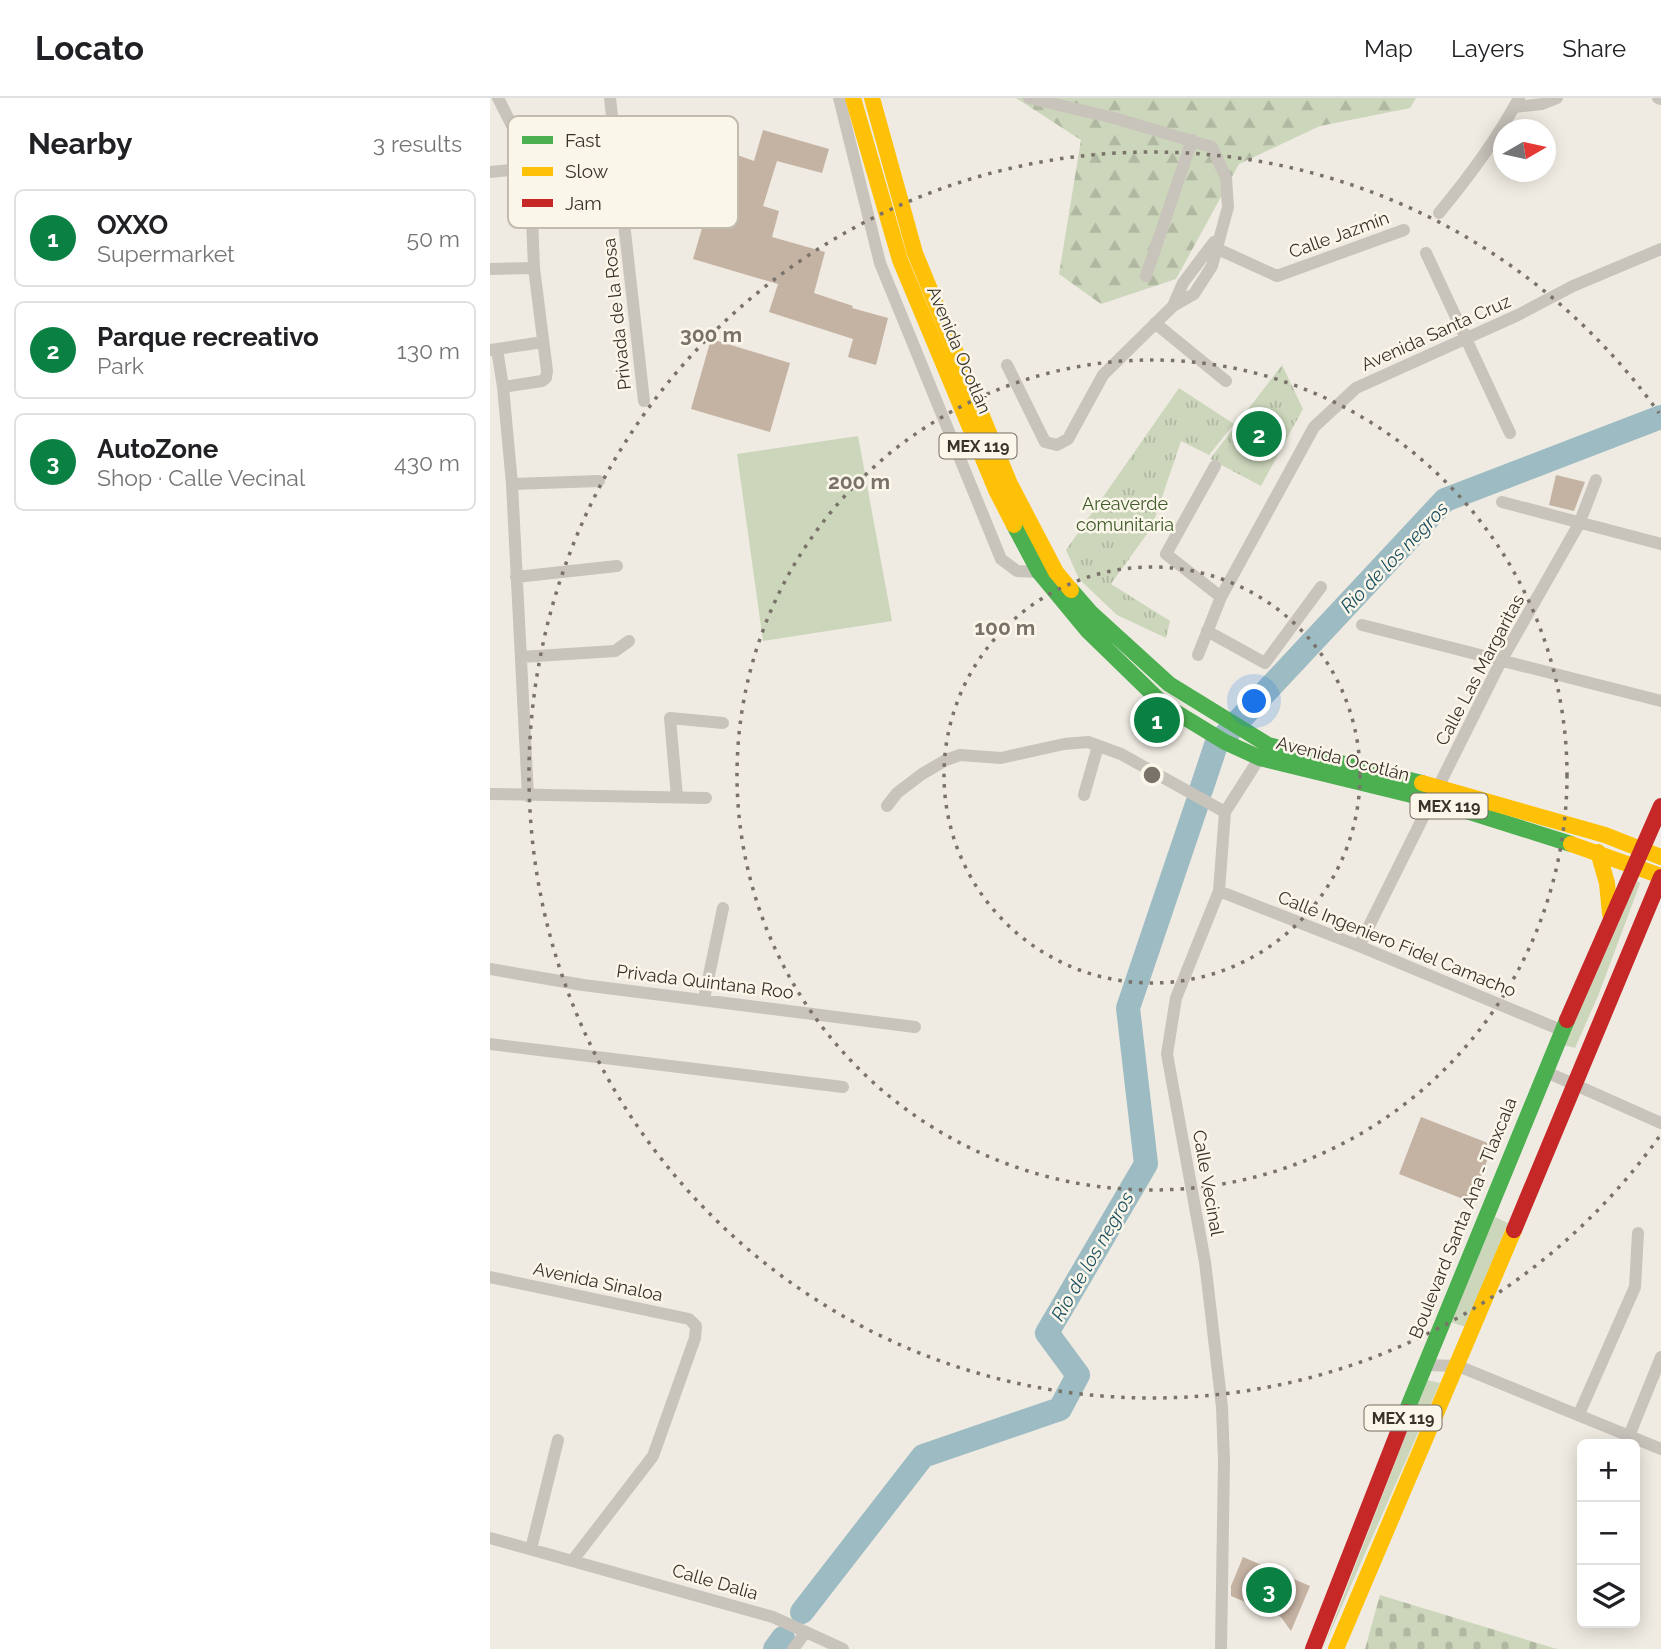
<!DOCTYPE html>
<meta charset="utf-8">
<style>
:root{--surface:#fff;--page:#f2f2f2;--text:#202124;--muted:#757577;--line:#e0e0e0;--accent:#0b8043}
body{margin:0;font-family:Raleway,sans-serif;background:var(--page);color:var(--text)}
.controls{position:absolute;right:21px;bottom:21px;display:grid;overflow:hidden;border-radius:10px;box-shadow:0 4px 18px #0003}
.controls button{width:63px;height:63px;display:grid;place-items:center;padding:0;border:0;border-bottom:2px solid var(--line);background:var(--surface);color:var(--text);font:35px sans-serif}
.compass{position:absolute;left:1003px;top:21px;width:63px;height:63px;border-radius:50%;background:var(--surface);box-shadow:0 4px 18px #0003;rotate:81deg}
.you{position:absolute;left:765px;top:604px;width:24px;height:24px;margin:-18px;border:5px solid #fff;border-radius:50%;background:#1a73e8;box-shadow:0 0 0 10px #1a73e833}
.badge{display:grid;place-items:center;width:46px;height:46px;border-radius:50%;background:var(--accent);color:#fff;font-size:23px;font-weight:700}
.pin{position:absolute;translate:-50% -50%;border:4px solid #fff;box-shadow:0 2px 7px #0006}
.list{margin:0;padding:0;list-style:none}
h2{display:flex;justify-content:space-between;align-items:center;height:91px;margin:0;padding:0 28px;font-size:30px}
h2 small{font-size:23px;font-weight:400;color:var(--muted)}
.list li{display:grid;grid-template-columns:46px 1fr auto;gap:21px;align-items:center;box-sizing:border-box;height:98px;margin:0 14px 14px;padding:0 14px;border:2px solid var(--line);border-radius:10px}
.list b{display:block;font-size:26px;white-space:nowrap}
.list p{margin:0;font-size:23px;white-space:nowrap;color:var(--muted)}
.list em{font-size:23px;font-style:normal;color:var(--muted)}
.icon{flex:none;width:38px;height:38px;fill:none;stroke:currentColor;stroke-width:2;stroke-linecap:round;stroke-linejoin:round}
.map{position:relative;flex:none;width:1171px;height:1551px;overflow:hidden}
header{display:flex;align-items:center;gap:42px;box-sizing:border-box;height:98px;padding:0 35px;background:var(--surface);border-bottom:2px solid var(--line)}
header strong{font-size:33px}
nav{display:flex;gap:38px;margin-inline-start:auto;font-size:24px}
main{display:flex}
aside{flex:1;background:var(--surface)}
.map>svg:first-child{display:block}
</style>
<header>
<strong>Locato</strong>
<nav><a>Map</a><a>Layers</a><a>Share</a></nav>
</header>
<main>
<aside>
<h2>Nearby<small>3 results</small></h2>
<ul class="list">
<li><span class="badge">1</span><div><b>OXXO</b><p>Supermarket</p></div><em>50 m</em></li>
<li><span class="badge">2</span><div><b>Parque recreativo</b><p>Park</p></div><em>130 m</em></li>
<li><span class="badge">3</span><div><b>AutoZone</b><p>Shop · Calle Vecinal</p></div><em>430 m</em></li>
</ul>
</aside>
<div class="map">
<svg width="1171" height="1551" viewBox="0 0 1171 1551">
<defs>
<pattern id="forest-firs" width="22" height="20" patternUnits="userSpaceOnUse" patternTransform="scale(1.75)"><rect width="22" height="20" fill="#ccd6bb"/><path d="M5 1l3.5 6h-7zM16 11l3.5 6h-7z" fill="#b0b8a1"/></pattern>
<pattern id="cemetery-stones" width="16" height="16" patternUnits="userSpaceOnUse" patternTransform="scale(1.75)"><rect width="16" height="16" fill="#ccd6bb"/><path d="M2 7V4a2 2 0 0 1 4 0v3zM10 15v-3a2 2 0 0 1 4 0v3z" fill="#b0b8a1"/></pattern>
<pattern id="park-tufts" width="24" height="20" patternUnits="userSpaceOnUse" patternTransform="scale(1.75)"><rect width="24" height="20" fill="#ccd6bb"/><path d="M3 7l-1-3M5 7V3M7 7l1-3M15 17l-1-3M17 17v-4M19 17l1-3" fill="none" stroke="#b0b8a1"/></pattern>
</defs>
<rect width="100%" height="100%" fill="#efebe2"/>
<!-- forest -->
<path fill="url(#forest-firs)" d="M526,0H926L920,10L830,28L749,66L686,181L611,206L569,176L591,42Z"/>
<!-- cemetery -->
<path fill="url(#cemetery-stones)" d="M890,1497L1067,1551H875Z"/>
<!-- park -->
<path fill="url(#park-tufts)" d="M792,267L813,311L771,388L720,361Z
M689,290L744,326L719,357L691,343L662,429L621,486L680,523L676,540L627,517L589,481L576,452Z"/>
<!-- garden -->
<path fill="#ccd6bb" d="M368,338L402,523L273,543L247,356Z
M1147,783L1150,785L1148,791L1108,898L1085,950L1074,947Z
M1005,1119L1018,1125L976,1229L961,1224Z
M937,1282L950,1285L833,1551Z"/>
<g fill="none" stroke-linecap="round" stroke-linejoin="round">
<!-- river -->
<path stroke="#9cbbc2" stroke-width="24" d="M711,692L726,647L955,402L1171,319
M312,1514L433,1358L570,1311L588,1277L557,1235L656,1066L638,910L707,706
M285,1551L293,1540"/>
</g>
<!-- building -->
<path fill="#c4b2a2" d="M273,32L339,51L332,75L287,63L273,108L289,113L282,139L335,154L324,195L363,208L362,210L398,220L386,267L358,259L363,241L279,214L288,186L203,161L215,120L200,115L208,88L212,89L225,49L264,63Z
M221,241L300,265L280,334L201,311Z
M1066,377L1095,384L1084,413L1059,407Z
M931,1019L1003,1047L981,1104L909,1076Z
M753,1459L820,1488L801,1533L791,1519L741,1498V1488Z"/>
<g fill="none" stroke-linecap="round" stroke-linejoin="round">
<!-- street -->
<path stroke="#c8c3bb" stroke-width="12" d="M8,0L35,53L40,70L44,170L57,273L56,280L52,283L13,289
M120,0L154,303
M349,0L390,165L511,461L527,473L549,474
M1168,0L1171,1
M1024,9L1052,6L1067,0
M0,74L40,70
M949,115C979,79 1007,41 1029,0
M721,148L787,178L914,132
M936,155L1020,335
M0,171L44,170
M656,178L702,42
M683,208L693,185L724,144
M665,225L736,283
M7,251L13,289L22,386L38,698
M0,252L53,244
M517,267L555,344L567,347L578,341L613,277L683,208L704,196L722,168L738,109L736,80L722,49L624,20L539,0
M725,368L676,456L731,499
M22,386L109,383
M1012,404L1171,446
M26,479L127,468
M872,527L1171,603
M717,533L775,565L831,489
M708,557L731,499L824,329L866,290L1028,217L1083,188L1171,151
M31,559L125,553L139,543
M0,696L216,700
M594,697L608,648
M187,699L180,620L233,625
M397,708L407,695L432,676L456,662L470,657L511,660L574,646L598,644L631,656L735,714
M729,793L869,848L1071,932
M869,848L1011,563L1089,426L1106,382
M0,871L93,887L425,929
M214,901L233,810
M0,946L353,989
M1054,973L1171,1025
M0,1179L199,1221L206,1228L205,1240L163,1358L83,1462
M934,1267L968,1268L1171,1351
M1089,1316L1145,1189L1148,1135
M1139,1338L1171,1259
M0,1440L283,1519L353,1551
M41,1451L68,1342
M303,1551L315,1535
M731,1551L734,1363L732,1309L715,1164L677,956L686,900L729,793L735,714L772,656"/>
<!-- fast -->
<path stroke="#4caf50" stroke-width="16" d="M524,427L549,474L597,532L674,607L735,644L770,660L942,702L1081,746
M581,492L601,515L679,586L778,647L932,685
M916,1314L1077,922"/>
<!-- slow -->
<path stroke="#ffc107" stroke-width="16" d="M363,0L410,162L506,392L524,427
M382,0L425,155L520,386L566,474L581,492
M932,685L1115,737L1171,759
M1081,746L1171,778
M1108,754L1117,785L1120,816
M846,1551L1024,1132"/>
<!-- jam -->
<path stroke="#c62828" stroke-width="16" d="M1077,922L1171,708
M1024,1132L1171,779
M823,1551L916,1314"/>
</g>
<!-- distance rings -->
<g fill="none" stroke="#797269" stroke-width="3.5" stroke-dasharray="3.5 7">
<circle cx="662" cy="677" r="208"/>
<circle cx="662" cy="677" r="415"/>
<path d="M1169 1039A623 623 0 1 1 1169 315"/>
</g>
<g text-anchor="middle" stroke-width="5" stroke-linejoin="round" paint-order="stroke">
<!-- shield labels -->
<g fill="#fbf6ea" stroke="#746c62" stroke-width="2">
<rect x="449.5" y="335.5" width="77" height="25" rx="5"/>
<rect x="920.5" y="695.5" width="77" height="25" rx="5"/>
<rect x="874.5" y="1307.5" width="77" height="25" rx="5"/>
</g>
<g font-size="16" font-weight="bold" fill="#3a3128">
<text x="488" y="354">MEX 119</text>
<text x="959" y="714">MEX 119</text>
<text x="913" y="1326">MEX 119</text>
</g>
<!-- street labels -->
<g font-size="18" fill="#3a3128" stroke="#fbf6ea">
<text transform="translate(849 137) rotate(-20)" y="6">Calle Jazmín</text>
<text transform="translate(127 216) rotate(-96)" y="6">Privada de la Rosa</text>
<text transform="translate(946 235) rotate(-24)" y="6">Avenida Santa Cruz</text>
<text transform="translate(469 252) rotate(67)" y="6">Avenida Ocotlán</text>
<text transform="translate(990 572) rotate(-62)" y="6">Calle Las Margaritas</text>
<text transform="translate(853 661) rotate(14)" y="6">Avenida Ocotlán</text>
<text transform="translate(907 846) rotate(22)" y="6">Calle Ingeniero Fidel Camacho</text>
<text transform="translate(215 884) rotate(7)" y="6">Privada Quintana Roo</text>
<text transform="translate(718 1085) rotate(80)" y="6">Calle Vecinal</text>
<text transform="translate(973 1120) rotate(-68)" y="6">Boulevard Santa Ana - Tlaxcala</text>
<text transform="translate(108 1184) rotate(12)" y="6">Avenida Sinaloa</text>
<text transform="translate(225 1484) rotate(16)" y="6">Calle Dalia</text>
</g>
<!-- park labels -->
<g font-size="18" fill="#405b2a" stroke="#fbf6ea">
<text x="635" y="412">Areaverde<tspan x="635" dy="21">comunitaria</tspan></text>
</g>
<!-- water labels -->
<g font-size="19" font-style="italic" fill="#1a4f60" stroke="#fbf6ea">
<text transform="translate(904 459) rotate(-46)" y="7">Rio de los negros</text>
<text transform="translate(602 1158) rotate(-60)" y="7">Rio de los negros</text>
</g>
</g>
<!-- legend -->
<rect x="18" y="18" width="230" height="112" rx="10" fill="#fbf6ea" stroke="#c1bbb0" stroke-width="2"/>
<rect x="32" y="38" width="31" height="8" fill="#4caf50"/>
<rect x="32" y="69" width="31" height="9" fill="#ffc107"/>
<rect x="32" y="101" width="31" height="8" fill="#c62828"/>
<g font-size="19" fill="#3a3128">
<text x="75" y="49">Fast</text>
<text x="75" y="80">Slow</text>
<text x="75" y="112">Jam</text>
</g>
<circle cx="662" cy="677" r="10" fill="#797269" stroke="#fbf6ea" stroke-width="3.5"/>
<g font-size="21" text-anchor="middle" font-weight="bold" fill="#797269" stroke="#fbf6ea" stroke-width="5" stroke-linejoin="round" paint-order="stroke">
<text x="221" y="244">300 m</text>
<text x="369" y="391">200 m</text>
<text x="515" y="537">100 m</text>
</g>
</svg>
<div class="controls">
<button>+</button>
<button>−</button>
<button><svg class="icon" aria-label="layers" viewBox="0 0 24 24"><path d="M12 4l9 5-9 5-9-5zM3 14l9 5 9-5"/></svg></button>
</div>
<svg class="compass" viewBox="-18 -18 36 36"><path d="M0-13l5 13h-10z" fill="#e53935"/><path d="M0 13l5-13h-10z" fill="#757577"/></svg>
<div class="you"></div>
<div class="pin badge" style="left:667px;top:622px">1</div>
<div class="pin badge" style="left:769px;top:336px">2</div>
<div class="pin badge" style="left:779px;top:1492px">3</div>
</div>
</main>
